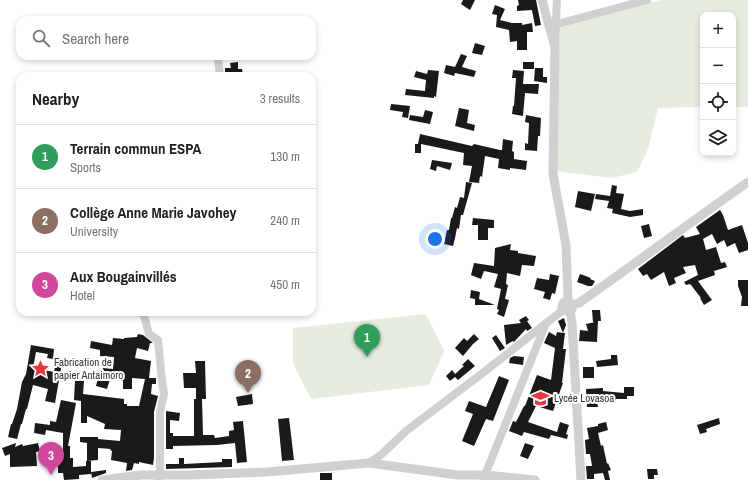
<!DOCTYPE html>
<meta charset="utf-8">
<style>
:root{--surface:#fff;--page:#f2f2f2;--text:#202124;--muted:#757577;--line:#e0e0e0;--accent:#e63946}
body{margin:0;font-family:"Archivo Narrow",sans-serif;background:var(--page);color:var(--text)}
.controls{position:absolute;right:12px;top:12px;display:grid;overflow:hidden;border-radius:8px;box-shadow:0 2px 6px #0003}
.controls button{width:36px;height:36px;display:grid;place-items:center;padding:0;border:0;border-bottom:1px solid var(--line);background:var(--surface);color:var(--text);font:20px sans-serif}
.you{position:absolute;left:435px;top:239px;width:14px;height:14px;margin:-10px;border:3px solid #fff;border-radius:50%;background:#1a73e8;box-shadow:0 0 0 6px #1a73e833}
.badge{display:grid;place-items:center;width:26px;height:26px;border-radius:50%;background:var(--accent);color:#fff;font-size:13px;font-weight:700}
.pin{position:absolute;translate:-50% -33px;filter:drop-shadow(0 1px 2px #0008)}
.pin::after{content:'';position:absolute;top:21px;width:14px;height:12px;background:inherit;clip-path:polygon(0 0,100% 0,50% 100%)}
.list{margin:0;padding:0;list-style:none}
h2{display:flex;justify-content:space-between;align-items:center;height:52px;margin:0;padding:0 16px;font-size:17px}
h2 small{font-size:13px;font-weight:400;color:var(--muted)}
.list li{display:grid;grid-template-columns:26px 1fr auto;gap:12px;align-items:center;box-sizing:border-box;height:64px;padding:0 16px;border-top:1px solid var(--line)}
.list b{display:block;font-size:15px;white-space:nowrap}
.list p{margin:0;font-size:13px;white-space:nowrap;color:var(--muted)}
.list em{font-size:13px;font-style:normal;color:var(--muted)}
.icon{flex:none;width:22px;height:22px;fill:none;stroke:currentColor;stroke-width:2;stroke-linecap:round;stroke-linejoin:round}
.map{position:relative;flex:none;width:748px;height:480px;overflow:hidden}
.search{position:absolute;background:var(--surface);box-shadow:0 2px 6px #0003;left:16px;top:16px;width:300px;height:44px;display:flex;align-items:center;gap:10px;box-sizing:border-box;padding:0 14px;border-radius:12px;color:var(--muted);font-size:15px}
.panel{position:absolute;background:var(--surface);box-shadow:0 2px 6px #0003;left:16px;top:72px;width:300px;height:244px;border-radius:12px}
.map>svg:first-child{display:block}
</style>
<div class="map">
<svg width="748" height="480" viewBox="0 0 748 480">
<rect width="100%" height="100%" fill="#fff"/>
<!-- green -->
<path fill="#e6ecdf" d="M661,0H748V107H733V15H703V107L658,108L648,149L637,172L612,178L555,171L559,26Z
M426,314L444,351L429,385L311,399L293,363V328Z"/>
<!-- building -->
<path fill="#1a1a1a" d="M463,0H475L470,10L461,4Z
M518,0H536L541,25L535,26L532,10L517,11V6L519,5Z
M495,5L505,9L500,20L512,23H522V25L532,23L533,32H527V50H517V41L510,42L509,30L496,27L497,15L492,14Z
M475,43L485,46L482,55L472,53Z
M461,54L467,56L462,67L476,71L474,77L455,73L454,76L444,73L446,65L455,67Z
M238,62V69H242L243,76H225V68H231L230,63Z
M523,62H534V69H523Z
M535,68H543V77H547V83L534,81Z
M428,70L439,71L436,97L434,96V98L405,95L406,89L425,91L426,80L414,77L416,71L427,74Z
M513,70L524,71L523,84H539L538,94L525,93L523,116L512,114L513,106H514L516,78H512Z
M391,104L410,106L408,118L402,117L403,112L390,110Z
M459,108L469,110L467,123L475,125L474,131L455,126Z
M425,110L433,112L430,124L409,120L410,115L423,117Z
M526,115L541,118L540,136H538L537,151L525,150V143L528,144L529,123L525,122Z
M420,134L472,146L474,144L500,150H502L503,139L513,141L512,151L514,152V159L527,161L526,170L510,168V170L498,168L499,159L485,156L482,177L480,176L479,183L469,182L472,166L463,165L464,153L421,144V153H415V144H421H418Z
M432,160L452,163L450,170L437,166L436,171L430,169Z
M466,182L472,183L463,215H461L459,229L457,228L455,238L453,246L444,244L447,230H449L451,218H452L455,207L457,208L460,197L464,198Z
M612,185L617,186L616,193L624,194L621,209L630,211L643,209V215L630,217L612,213L613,209L607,208L609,201L595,199L596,194L610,196Z
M578,191L595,194L591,211L575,207Z
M720,210L723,215L728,230L742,225L748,243V250L739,253L735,243L727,247L724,240L717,244L712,234L703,239L706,250L716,247L721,263L725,262L727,267L714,271L715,275L698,281L712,300L704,305L700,298H701L691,285L690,284L686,285L684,282L698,275L695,265L683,267L686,273L674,278L676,283L669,286L664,272L651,280L647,274L643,276L638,269L683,235L685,238L700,234L696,227Z
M473,218L494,220V228H488V240H478V225H472Z
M649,224L652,236L644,238L641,226Z
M511,244L510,250L518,251V253L536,256L534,266L522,265L520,276L507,273L506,284L508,285L505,299L509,300L504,317L497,314L499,310L497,309L501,289L494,287L498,274L484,271L481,279L471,275L474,263L494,266L495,248Z
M550,274L559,276L555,294L552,293L550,300L543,298L545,292L534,289L537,278L549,280Z
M580,274L591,278L590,279L595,281L592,286H588L577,282Z
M738,280H748V306H741L742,297L738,286Z
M471,290L480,292L479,299L495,305H475V299L470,298Z
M592,310H600L601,321H598L597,342L579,341L580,330L588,331L586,324L595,322H593Z
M526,316L529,320L527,321L532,328L527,331L526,329L514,342L513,341L506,345L504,325L521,323L519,320Z
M564,318L566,325L563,333H565L563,349H566L562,383H563L553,411L536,406L528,422L557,432L560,422L569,425L566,434L568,435L567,439L551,435L549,439L524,432L522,436L509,431L513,421L516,422L524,406H525L537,375L551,380L555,348L544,343L549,332L556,336L557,332L563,333L558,321Z
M138,334L143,335L153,343H150L148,351L137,348L135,358L151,361L149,378H156V384H152L151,394L158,396L154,412V458L153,465L139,462V464L134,463L132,470L126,471L127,463L111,460L112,451L110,450L111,449L98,448V460L87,461V443L80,442V437H98V439L120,441L121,430L104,429L105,424L87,416V423H81V401L74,400L75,380L84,381L83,394L124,399V404H127V406H139L145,379L132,378V389H123V381L110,379L107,389L96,386L98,378H89L90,372L102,373L103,368L113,369L114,357L100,356V350L90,348L91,341L112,345L113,338L124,339V338L137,337Z
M474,334L479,339L473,344L463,356L455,348L464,338L467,341Z
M496,335L505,348L500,351L492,338Z
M31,345L54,349L53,359L47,358L48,354L36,352L33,368L54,372L56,362L62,363L55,403L45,401L48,389L33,385L27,409H26L22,424H21L17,439L8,437L11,424H12L17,409L22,382L26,374Z
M611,355H617L618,365L597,367L596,361L611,359Z
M514,356L524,357L523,365L509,363L510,358Z
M468,359L475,366L458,380L455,377L450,381L446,376L452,370L455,374L464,366L462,365Z
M195,361H205L206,399H202L203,435H214L215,438L229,436V431L234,430L233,422L243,421L247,462L237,463L235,443L217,445L173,446V449H166V411L180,413L179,421L170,420V433H173V436H194V399H196V388H184L183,373H196Z
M583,367H594V378H583Z
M499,376L509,380L493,421L486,419L474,446L462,441L473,414L465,411L469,401L486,407Z
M624,387H634V396H627V399H616V403L597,402L598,407H587L586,389L603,388V391L624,393Z
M252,394L253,404L238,406L236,397Z
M61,400L76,403L68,446H70V458H73V467L86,466V461H91V472L106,470V473L92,478L91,472V474L79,475V479L64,480L63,473H58V458H63V433L46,430L45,435L34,433L35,423L50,425V421L56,422Z
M289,418L294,460L282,461L278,419Z
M719,418L720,424L706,429L707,432L700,434L697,425Z
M606,422L608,430L598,433L601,446L603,445L607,464L608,463L611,470L608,471L610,480H605L603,473L594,474V479H587L586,466H592L590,454H586L585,440L589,439L587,428L598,426V424Z
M16,443L15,447L22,444L23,446L38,443L40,451L36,452L37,466L10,467V454L5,456L2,448Z
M525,443L534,446L528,459L520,456Z
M179,458H184V464L222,462V459H232V467L166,469V464H179Z
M647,469H657L658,475H654V479H648Z
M320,473H332V480H320Z"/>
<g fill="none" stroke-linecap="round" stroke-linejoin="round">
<!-- minor -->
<path stroke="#d0d0d0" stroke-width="8" d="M557,24L647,0
M555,45L557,0
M218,59L220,76
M142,312L145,319L149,334L158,340L162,381L164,394L160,412V475L158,480
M369,463L382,454L406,431L484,372L563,310
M483,480L546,323"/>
<!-- tertiary -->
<path stroke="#d0d0d0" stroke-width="9" d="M542,0L555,47L553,174L566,245L568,301L572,305
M568,301L563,303L562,307L565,311H570
M572,305L579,303C636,263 691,222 748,182
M572,305V310L570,311L572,323L581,480
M102,480L141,475H190L267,472L369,463L458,475H486L535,480"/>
</g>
<!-- icons -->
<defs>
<symbol id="sight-bare" viewBox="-9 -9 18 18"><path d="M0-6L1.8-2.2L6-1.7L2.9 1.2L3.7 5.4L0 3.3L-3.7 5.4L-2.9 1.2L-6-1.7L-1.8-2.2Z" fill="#e63946" stroke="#fff" stroke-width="2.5" paint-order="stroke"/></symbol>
<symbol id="university-bare" viewBox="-9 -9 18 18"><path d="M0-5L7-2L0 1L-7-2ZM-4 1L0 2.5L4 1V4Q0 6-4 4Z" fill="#e63946" stroke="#fff" stroke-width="2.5" paint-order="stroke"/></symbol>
</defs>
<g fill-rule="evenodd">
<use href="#sight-bare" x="28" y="356" width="25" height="25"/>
<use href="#university-bare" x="528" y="386" width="25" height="25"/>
</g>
<g text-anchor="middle" stroke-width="4" stroke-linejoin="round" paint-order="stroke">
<!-- poi labels -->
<g font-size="11" fill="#333" stroke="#fff" text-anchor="start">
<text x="54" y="366">Fabrication de<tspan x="54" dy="13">papier Antaimoro</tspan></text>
<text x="554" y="402">Lycée Lovasoa</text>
</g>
</g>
</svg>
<div class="controls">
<button>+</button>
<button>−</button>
<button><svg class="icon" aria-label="locate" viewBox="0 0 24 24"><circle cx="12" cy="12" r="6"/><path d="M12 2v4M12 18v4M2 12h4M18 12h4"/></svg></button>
<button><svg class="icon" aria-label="layers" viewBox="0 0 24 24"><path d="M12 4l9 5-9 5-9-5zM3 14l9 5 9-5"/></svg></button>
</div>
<div class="you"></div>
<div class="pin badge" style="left:367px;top:357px;background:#2e9e5b">1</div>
<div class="pin badge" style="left:248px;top:393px;background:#8d6e63">2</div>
<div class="pin badge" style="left:51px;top:475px;background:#d1479c">3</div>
<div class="search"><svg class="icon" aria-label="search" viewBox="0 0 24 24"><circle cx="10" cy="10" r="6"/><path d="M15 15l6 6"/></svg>Search here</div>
<section class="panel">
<h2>Nearby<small>3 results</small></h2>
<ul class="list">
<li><span class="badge" style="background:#2e9e5b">1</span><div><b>Terrain commun ESPA</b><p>Sports</p></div><em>130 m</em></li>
<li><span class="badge" style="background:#8d6e63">2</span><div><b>Collège Anne Marie Javohey</b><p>University</p></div><em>240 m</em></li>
<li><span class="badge" style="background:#d1479c">3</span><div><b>Aux Bougainvillés</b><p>Hotel</p></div><em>450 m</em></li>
</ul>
</section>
</div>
